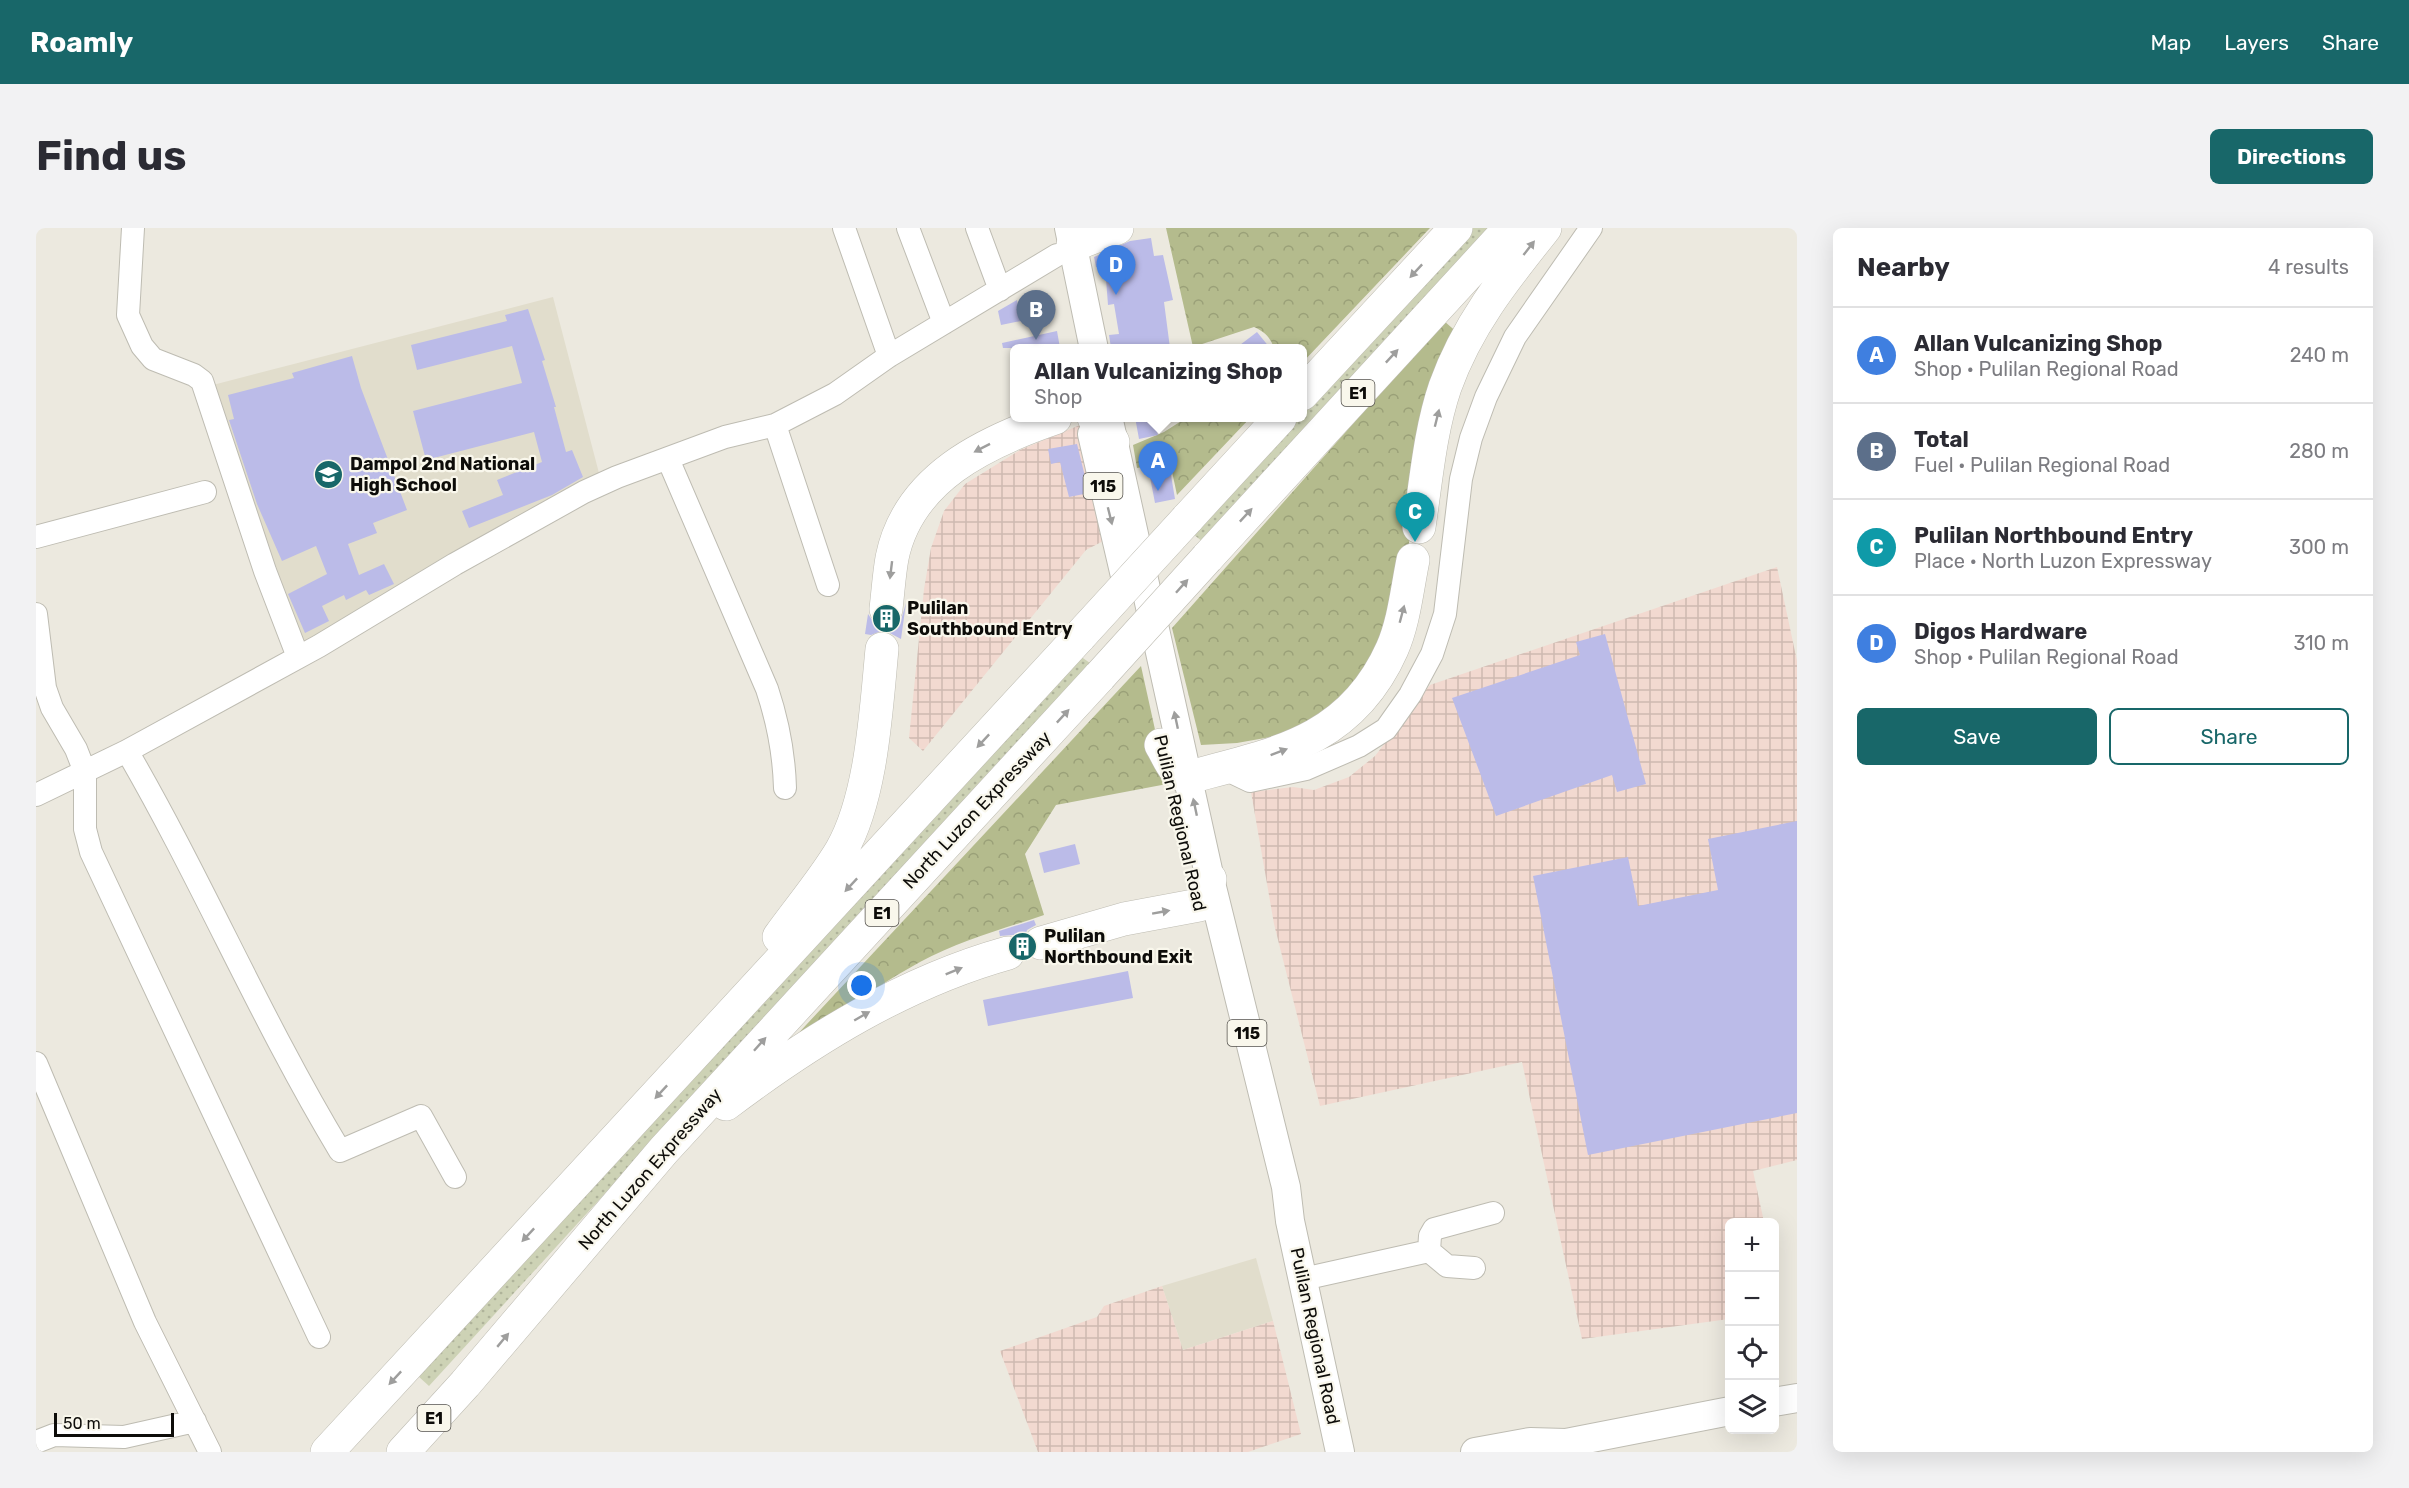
<!DOCTYPE html>
<meta charset="utf-8">
<style>
:root{--surface:#fff;--page:#f2f2f3;--text:#2b2b33;--muted:#7c7c81;--line:#e1e1e2;--accent:#186769}
body{margin:0;font-family:Rubik,sans-serif;background:var(--page);color:var(--text)}
.controls{position:absolute;right:18px;bottom:18px;display:grid;overflow:hidden;border-radius:9px;box-shadow:0 6px 24px #0002}
.controls button{width:54px;height:54px;display:grid;place-items:center;padding:0;border:0;border-bottom:2px solid var(--line);background:var(--surface);color:var(--text);font:30px sans-serif}
.scale{position:absolute;left:18px;bottom:15px;width:120px;box-sizing:border-box;padding-left:6px;border:3px solid #0d0c09;border-top:0;font-size:16px;line-height:21px;white-space:nowrap;color:#0d0c09;-webkit-text-stroke:4px #f9f7ec;paint-order:stroke}
.you{position:absolute;left:826px;top:758px;width:21px;height:21px;margin:-15px;border:4px solid #fff;border-radius:50%;background:#1a73e8;box-shadow:0 0 0 9px #1a73e833}
.badge{display:grid;place-items:center;width:39px;height:39px;border-radius:50%;background:var(--accent);color:#fff;font-size:20px;font-weight:700}
.pin{position:absolute;translate:-50% -50px;filter:drop-shadow(0 2px 3px #0008)}
.pin::after{content:'';position:absolute;top:32px;width:21px;height:18px;background:inherit;clip-path:polygon(0 0,100% 0,50% 100%)}
.popup{position:absolute;left:974px;top:116px;width:297px;height:78px;box-sizing:border-box;display:grid;place-content:center;border-radius:9px;background:var(--surface);filter:drop-shadow(0 2px 4px #0005);font-size:20px;white-space:nowrap;color:var(--muted)}
.popup b{font-size:22px;color:var(--text)}
.popup::after{content:'';position:absolute;left:50%;top:100%;margin-left:-12px;border:12px solid transparent;border-top-color:var(--surface)}
.list{margin:0;padding:0;list-style:none}
h2{display:flex;justify-content:space-between;align-items:center;height:78px;margin:0;padding:0 24px;font-size:26px}
h2 small{font-size:20px;font-weight:400;color:var(--muted)}
.list li{display:grid;grid-template-columns:39px 1fr auto;gap:18px;align-items:center;box-sizing:border-box;height:96px;padding:0 24px;border-top:2px solid var(--line)}
.list b{display:block;font-size:22px;white-space:nowrap}
.list p{margin:0;font-size:20px;white-space:nowrap;color:var(--muted)}
.list em{font-size:20px;font-style:normal;color:var(--muted)}
.actions{display:flex;gap:12px;padding:18px 24px}
.actions a{flex:1;padding:14px 0;border:2px solid var(--accent);border-radius:9px;text-align:center;font-size:21px;color:var(--accent)}
.actions .main{background:var(--accent);color:#fff}
.icon{flex:none;width:33px;height:33px;fill:none;stroke:currentColor;stroke-width:2;stroke-linecap:round;stroke-linejoin:round}
.map{position:relative;flex:none;width:1761px;height:1224px;overflow:hidden;border-radius:9px}
header{display:flex;align-items:center;gap:36px;box-sizing:border-box;height:84px;padding:0 30px;background:var(--accent);color:#fff}
header strong{font-size:28px}
nav{display:flex;gap:33px;margin-inline-start:auto;font-size:21px}
.intro{display:flex;align-items:center;justify-content:space-between;box-sizing:border-box;height:144px;padding:0 36px}
h1{margin:0;font-size:42px}
.button{padding:15px 27px;border-radius:9px;background:var(--accent);color:#fff;font-size:21px;font-weight:700}
main{display:flex;gap:36px;padding:0 36px}
aside{flex:1;background:var(--surface);border-radius:9px;box-shadow:0 6px 24px #0002}
.map>svg:first-child{display:block}
</style>
<header>
<strong>Roamly</strong>
<nav><a>Map</a><a>Layers</a><a>Share</a></nav>
</header>
<div class="intro"><h1>Find us</h1><a class="button">Directions</a></div>
<main>
<div class="map">
<svg width="1761" height="1224" viewBox="0 0 1761 1224">
<defs>
<pattern id="industrial-grid" width="8" height="8" patternUnits="userSpaceOnUse" patternTransform="scale(1.5)"><rect width="8" height="8" fill="#f2d9d0"/><path d="M0 4h8M4 0v8" fill="none" stroke="#ceb9b1"/></pattern>
<pattern id="grass-dots" width="8" height="8" patternUnits="userSpaceOnUse" patternTransform="scale(1.5)"><rect width="8" height="8" fill="#cdd2b5"/><path d="M2 2h.1M6 6h.1" fill="none" stroke="#afb39a" stroke-width="1.8" stroke-linecap="round"/></pattern>
<pattern id="forest-crowns" width="20" height="18" patternUnits="userSpaceOnUse" patternTransform="scale(1.5)"><rect width="20" height="18" fill="#b4bb8d"/><path d="M2 6a3 3 0 1 1 6 0M12 15a3 3 0 1 1 6 0" fill="none" stroke="#9aa078"/></pattern>
</defs>
<rect width="100%" height="100%" fill="#ece9df"/>
<!-- built -->
<path fill="#e1ddcc" d="M517,69L564,249L264,420L173,158Z
M1220,1030L1237,1093L1147,1122L1126,1058Z"/>
<!-- industrial -->
<path fill="url(#industrial-grid)" d="M1044,197L1073,310L1050,322L887,523L873,510L888,361L895,320L908,283L929,256L984,222Z
M1741,339L1761,433V932L1717,943L1728,994H1694L1693,1091L1546,1111L1486,834L1284,878L1238,696L1215,564L1257,559L1278,562L1313,549L1339,528L1394,457Z
M1126,1058L1147,1122L1237,1093L1265,1206L1212,1224H1002L964,1123L1061,1089L1068,1078Z"/>
<!-- grass -->
<path fill="url(#grass-dots)" d="M1434,0H1456L1167,314L1157,306L1263,190H1266V186Z
M1044,428L1054,435L393,1158L382,1148Z"/>
<!-- forest -->
<path fill="url(#forest-crowns)" d="M1130,0H1394L1266,135V121L1238,120C1234,109 1229,104 1218,99L1157,119Z
M1408,93L1423,106L1399,169L1363,371L1322,456L1294,481L1245,507L1201,515L1165,517L1136,400Z
M1150,190H1214L1141,267L1134,234L1101,240L1097,217L1128,204Z
M1105,438L1131,556L1020,577L989,626L1008,687C967,701 923,713 884,734C835,761 789,794 743,826Z"/>
<!-- building -->
<path fill="#bbbbe8" d="M1115,10L1118,28L1127,27L1137,72L1128,74L1134,120H1075L1073,107L1083,106L1078,76L1072,77L1069,38L1060,39L1058,29L1094,13Z
M981,72L985,93L965,97L962,83Z
M492,81L509,132L506,133L520,179H518L530,224L536,222L547,249L516,267L433,300L426,283L467,267L461,252L506,234L498,204L390,232L377,183L486,155L476,118L381,142L375,117L471,93L469,87Z
M1021,103L1024,120H967L966,115Z
M1221,104L1234,120H1200Z
M316,128L325,160L371,282L337,295L341,305L312,316L323,347L348,336L358,356L333,367L330,362L310,372L308,367L286,378L293,393L269,405L252,366L291,346L280,318L246,333L221,276L193,192L198,191L192,167L258,150L256,145Z
M1099,189H1118L1122,207L1103,211Z
M1041,216L1053,265L1033,269L1024,234L1015,236L1012,221Z
M1133,235L1139,271L1119,275L1114,249L1121,248L1119,238Z
M870,375L865,411L848,402L835,407L829,406L832,386L839,396L849,400L857,398L865,392Z
M1569,406L1610,556L1581,564L1576,547L1460,588L1416,470L1544,427L1540,414Z
M1761,593V885L1552,927L1497,648L1592,629L1602,678L1682,662L1672,611Z
M1039,616L1044,636L1008,645L1003,625Z
M998,692L1000,697L991,702L987,714L977,707L964,708L963,703Z
M1092,743L1097,770L952,798L947,772Z"/>
<g fill="none" stroke-linecap="round" stroke-linejoin="round">
<defs>
<path id="minor" d="M97,0L92,87L106,118L117,131L158,147L166,153L229,343L262,429
M808,0L853,128
M872,0L908,95
M941,0L964,62
M739,197L792,357
M632,231L731,461C742,494 748,525 749,560
M0,309L169,264
M0,386L9,460L16,480L40,521L49,544V601L55,624L283,1109
M91,523C167,654 226,794 304,923L385,888L419,949
M1187,540L1214,553L1270,541L1323,518L1350,501L1374,467L1396,426L1409,386L1425,251L1435,210L1450,169L1479,109L1555,0
M0,567L91,523L283,418L419,336L548,264L581,249L689,209L739,197L799,166L853,128L1021,27
M0,835L109,1094L174,1224
M1393,1023L1394,1008L1398,1001L1457,985
M1267,1051L1393,1023L1411,1038L1438,1040
M0,1214L18,1207L88,1209L159,1193"/>
<path id="major" d="M1033,0L1058,121
M1073,193L1174,651L1250,959L1254,993L1304,1224
M1056,206L1089,348
M1738,1174L1761,1170
M1439,1224L1494,1214L1530,1215L1694,1183"/>
<path id="highway" d="M1037,17L1081,0
M1266,166L1420,0
M1058,190L1068,199L1077,214
M1151,291L1244,190
M1383,299C1390,253 1394,203 1409,159C1431,97 1469,50 1509,0
M1171,330L1474,0
M850,381C852,364 853,347 856,330C872,250 949,214 1019,190
M1125,517C1132,528 1138,548 1153,549C1241,526 1315,513 1356,421C1368,394 1371,361 1377,332
M743,709C763,681 787,653 805,623C836,569 840,482 846,421
M1005,715L1088,691L1163,677L1171,663L1174,651
M690,876C775,812 868,754 972,725
M291,1224L1044,408
M367,1224L429,1156L628,922L1064,448"/>
</defs>
<!-- minor casing -->
<use href="#minor" stroke="#bebcb2" stroke-width="24"/>
<!-- major casing -->
<use href="#major" stroke="#bebcb2" stroke-width="30"/>
<!-- highway casing -->
<use href="#highway" stroke="#bebcb2" stroke-width="34"/>
<!-- minor -->
<use href="#minor" stroke="#fff" stroke-width="22"/>
<!-- major -->
<use href="#major" stroke="#fff" stroke-width="28"/>
<!-- highway -->
<use href="#highway" stroke="#fff" stroke-width="33"/>
<defs>
<path id="highway-bridge" d="M1044,408L1151,291
M1064,448L1171,330"/>
</defs>
<!-- highway-bridge casing -->
<use href="#highway-bridge" stroke="#bebcb2" stroke-width="34" stroke-linecap="butt"/>
<!-- highway-bridge -->
<use href="#highway-bridge" stroke="#fff" stroke-width="33"/>
</g>
<!-- one-way arrows -->
<defs><path id="oneway-solid" d="M-6-.8H1V-3.2L6.5 0L1 3.2V.8H-6Z" transform="scale(1.5)"/></defs>
<g fill="#9e9e9d">
<use href="#oneway-solid" transform="translate(1493 20) rotate(-52)"/>
<use href="#oneway-solid" transform="translate(1380 43) rotate(133)"/>
<use href="#oneway-solid" transform="translate(1356 128) rotate(-47)"/>
<use href="#oneway-solid" transform="translate(1401 190) rotate(-76)"/>
<use href="#oneway-solid" transform="translate(946 220) rotate(153)"/>
<use href="#oneway-solid" transform="translate(1210 287) rotate(-47)"/>
<use href="#oneway-solid" transform="translate(1074 288) rotate(76)"/>
<use href="#oneway-solid" transform="translate(855 342) rotate(97)"/>
<use href="#oneway-solid" transform="translate(1146 358) rotate(-48)"/>
<use href="#oneway-solid" transform="translate(1366 386) rotate(-75)"/>
<use href="#oneway-solid" transform="translate(1027 488) rotate(-47)"/>
<use href="#oneway-solid" transform="translate(1140 492) rotate(-102)"/>
<use href="#oneway-solid" transform="translate(947 513) rotate(133)"/>
<use href="#oneway-solid" transform="translate(1243 524) rotate(-21)"/>
<use href="#oneway-solid" transform="translate(1159 579) rotate(-102)"/>
<use href="#oneway-solid" transform="translate(815 657) rotate(133)"/>
<use href="#oneway-solid" transform="translate(1125 684) rotate(-10)"/>
<use href="#oneway-solid" transform="translate(918 743) rotate(-22)"/>
<use href="#oneway-solid" transform="translate(826 788) rotate(-30)"/>
<use href="#oneway-solid" transform="translate(724 816) rotate(-48)"/>
<use href="#oneway-solid" transform="translate(625 864) rotate(133)"/>
<use href="#oneway-solid" transform="translate(492 1007) rotate(133)"/>
<use href="#oneway-solid" transform="translate(467 1112) rotate(-50)"/>
<use href="#oneway-solid" transform="translate(359 1150) rotate(133)"/>
</g>
<!-- icons -->
<defs>
<symbol id="school-disc" viewBox="-11 -11 22 22"><circle r="9.5" fill="#186769" stroke="#f9f7ec"/><path d="M0-5L7-2L0 1L-7-2ZM-4 1L0 2.5L4 1V4Q0 6-4 4Z" fill="#fff"/></symbol>
<symbol id="building-disc" viewBox="-11 -11 22 22"><circle r="9.5" fill="#186769" stroke="#f9f7ec"/><path d="M-4-6H4V6H1V3H-1V6H-4ZM-2.5-4.3h1.7v1.8h-1.7ZM.8-4.3h1.7v1.8H.8ZM-2.5-1h1.7V.8h-1.7ZM.8-1h1.7V.8H.8Z" fill="#fff"/></symbol>
</defs>
<g fill-rule="evenodd">
<use href="#school-disc" x="276" y="230" width="33" height="33"/>
<use href="#building-disc" x="834" y="374" width="33" height="33"/>
<use href="#building-disc" x="970" y="702" width="33" height="33"/>
</g>
<g text-anchor="middle" stroke-width="4.5" stroke-linejoin="round" paint-order="stroke">
<!-- shield labels -->
<g fill="#f9f7ec" stroke="#54524d" stroke-width="1.5">
<rect x="1305.5" y="152" width="33" height="26" rx="4.5"/>
<rect x="1047.5" y="245" width="39" height="26" rx="4.5"/>
<rect x="829.5" y="672" width="33" height="26" rx="4.5"/>
<rect x="1191.5" y="792" width="39" height="26" rx="4.5"/>
<rect x="381.5" y="1177" width="33" height="26" rx="4.5"/>
</g>
<g font-size="16" font-weight="bold" fill="#0d0c09">
<text x="1322" y="171">E1</text>
<text x="1067" y="264">115</text>
<text x="846" y="691">E1</text>
<text x="1211" y="811">115</text>
<text x="398" y="1196">E1</text>
</g>
<!-- poi labels -->
<g font-size="18" font-weight="bold" fill="#0d0c09" stroke="#f9f7ec" text-anchor="start">
<text x="314" y="242">Dampol 2nd National<tspan x="314" dy="21">High School</tspan></text>
<text x="871" y="386">Pulilan<tspan x="871" dy="21">Southbound Entry</tspan></text>
<text x="1008" y="714">Pulilan<tspan x="1008" dy="21">Northbound Exit</tspan></text>
</g>
<!-- street labels -->
<g font-size="18" fill="#0d0c09" stroke="#f9f7ec">
<text transform="translate(941 582) rotate(-47)" y="6">North Luzon Expressway</text>
<text transform="translate(1144 595) rotate(77)" y="6">Pulilan Regional Road</text>
<text transform="translate(614 941) rotate(-49)" y="6">North Luzon Expressway</text>
<text transform="translate(1279 1108) rotate(78)" y="6">Pulilan Regional Road</text>
</g>
</g>
</svg>
<div class="controls">
<button>+</button>
<button>−</button>
<button><svg class="icon" aria-label="locate" viewBox="0 0 24 24"><circle cx="12" cy="12" r="6"/><path d="M12 2v4M12 18v4M2 12h4M18 12h4"/></svg></button>
<button><svg class="icon" aria-label="layers" viewBox="0 0 24 24"><path d="M12 4l9 5-9 5-9-5zM3 14l9 5 9-5"/></svg></button>
</div>
<div class="scale">50 m</div>
<div class="you"></div>
<div class="pin badge" style="left:1122px;top:263px;background:#3f7fe0">A</div>
<div class="popup"><b>Allan Vulcanizing Shop</b>Shop</div>
<div class="pin badge" style="left:1000px;top:112px;background:#5c6f8a">B</div>
<div class="pin badge" style="left:1379px;top:314px;background:#0f9aa8">C</div>
<div class="pin badge" style="left:1080px;top:67px;background:#3f7fe0">D</div>
</div>
<aside>
<h2>Nearby<small>4 results</small></h2>
<ul class="list">
<li><span class="badge" style="background:#3f7fe0">A</span><div><b>Allan Vulcanizing Shop</b><p>Shop · Pulilan Regional Road</p></div><em>240 m</em></li>
<li><span class="badge" style="background:#5c6f8a">B</span><div><b>Total</b><p>Fuel · Pulilan Regional Road</p></div><em>280 m</em></li>
<li><span class="badge" style="background:#0f9aa8">C</span><div><b>Pulilan Northbound Entry</b><p>Place · North Luzon Expressway</p></div><em>300 m</em></li>
<li><span class="badge" style="background:#3f7fe0">D</span><div><b>Digos Hardware</b><p>Shop · Pulilan Regional Road</p></div><em>310 m</em></li>
</ul>
<div class="actions"><a class="main">Save</a><a>Share</a></div>
</aside>
</main>
